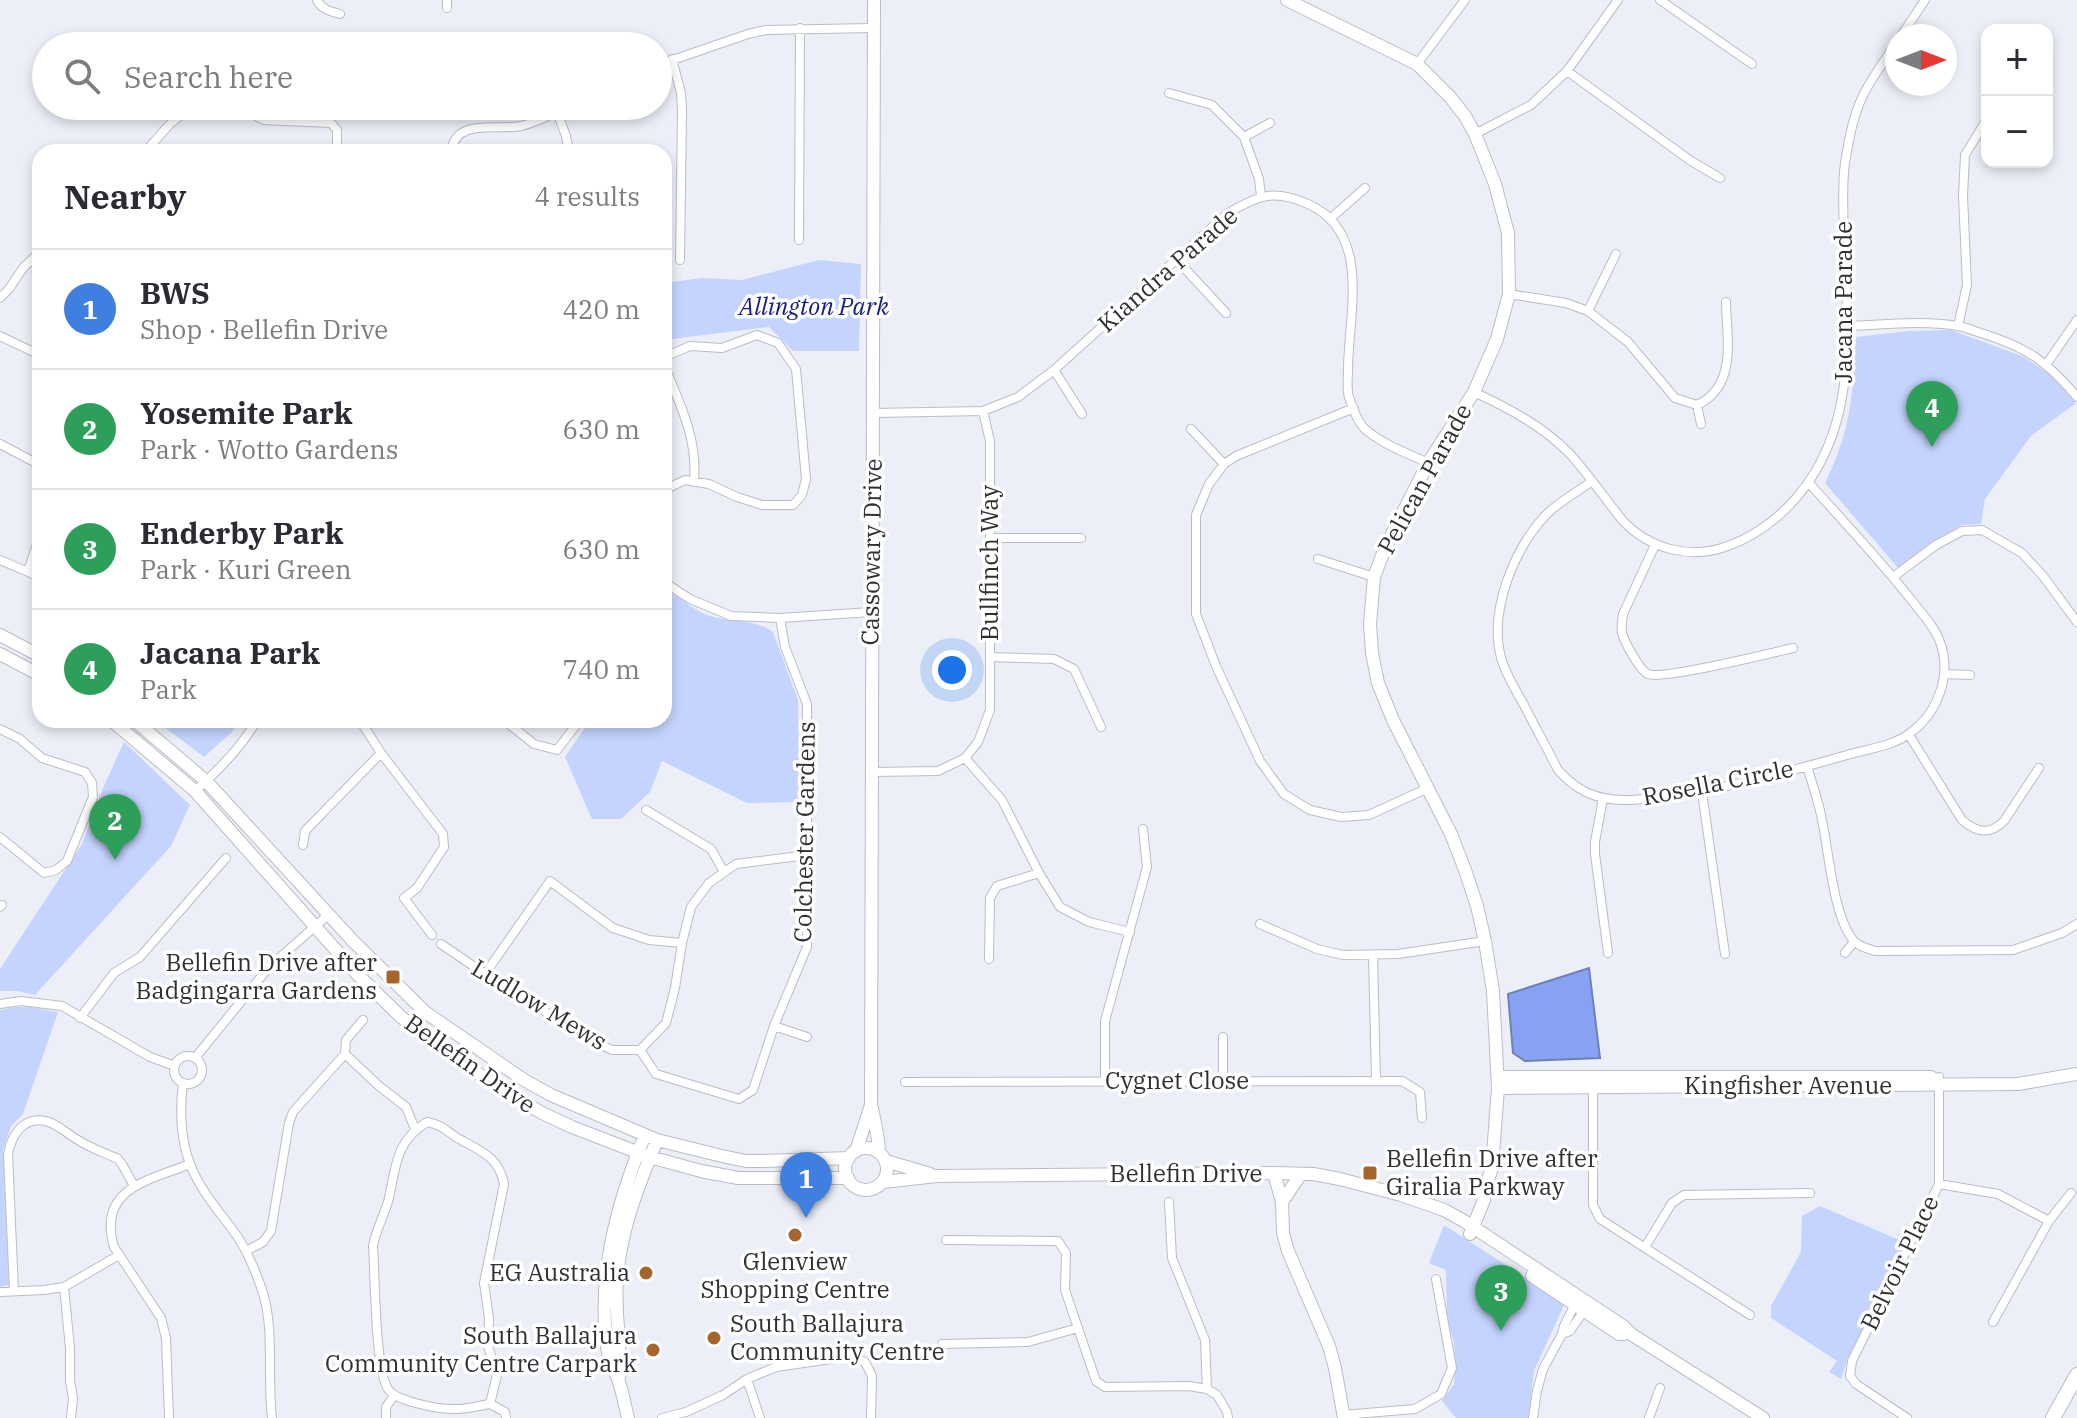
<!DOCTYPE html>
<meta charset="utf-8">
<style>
:root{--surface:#fff;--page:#f2f2f3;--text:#2b2b33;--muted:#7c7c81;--line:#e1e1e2;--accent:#d93025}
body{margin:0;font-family:"IBM Plex Serif",serif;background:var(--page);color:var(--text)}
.controls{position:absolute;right:24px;top:24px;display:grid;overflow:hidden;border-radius:16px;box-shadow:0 4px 12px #0003}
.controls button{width:72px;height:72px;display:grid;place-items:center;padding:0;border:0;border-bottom:2px solid var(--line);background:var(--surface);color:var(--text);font:40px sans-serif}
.compass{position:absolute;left:1885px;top:24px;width:72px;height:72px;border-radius:50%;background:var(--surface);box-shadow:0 4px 12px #0003;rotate:90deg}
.you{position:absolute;left:952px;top:670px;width:28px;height:28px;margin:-20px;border:6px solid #fff;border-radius:50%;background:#1a73e8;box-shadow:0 0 0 12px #1a73e833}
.badge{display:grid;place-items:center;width:52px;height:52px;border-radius:50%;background:var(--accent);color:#fff;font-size:26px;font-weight:700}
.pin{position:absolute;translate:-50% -66px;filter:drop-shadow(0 2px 4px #0008)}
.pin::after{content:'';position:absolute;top:42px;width:28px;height:24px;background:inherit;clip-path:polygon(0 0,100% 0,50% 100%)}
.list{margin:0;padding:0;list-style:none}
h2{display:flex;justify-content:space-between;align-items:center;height:104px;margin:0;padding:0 32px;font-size:34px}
h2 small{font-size:26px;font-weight:400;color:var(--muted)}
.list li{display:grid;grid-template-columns:52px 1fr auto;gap:24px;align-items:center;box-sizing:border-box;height:120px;padding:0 32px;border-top:2px solid var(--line)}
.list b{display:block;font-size:30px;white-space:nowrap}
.list p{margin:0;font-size:26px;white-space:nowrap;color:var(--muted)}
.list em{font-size:26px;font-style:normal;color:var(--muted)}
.icon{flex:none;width:44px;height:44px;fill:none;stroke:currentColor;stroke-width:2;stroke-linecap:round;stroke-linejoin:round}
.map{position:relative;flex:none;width:2077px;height:1418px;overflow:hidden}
.search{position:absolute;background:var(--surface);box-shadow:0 4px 12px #0003;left:32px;top:32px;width:640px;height:88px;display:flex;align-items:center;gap:20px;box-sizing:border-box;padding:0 28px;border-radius:44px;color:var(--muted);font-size:30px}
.panel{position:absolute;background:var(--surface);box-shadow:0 4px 12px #0003;left:32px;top:144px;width:640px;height:584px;border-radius:24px}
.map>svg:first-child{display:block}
</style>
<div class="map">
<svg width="2077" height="1418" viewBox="0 0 2077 1418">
<rect width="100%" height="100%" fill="#eceff8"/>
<!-- green -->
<path fill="#c5d4fe" d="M819,260L861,264L859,351H793L769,327L664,340V283L702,278L742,280Z
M1951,330L2022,356L2051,375L2076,403L2031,436L1985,499L1981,524L1961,525L1933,542L1899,569L1825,483C1851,430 1853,395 1856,337L1909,331Z
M664,591C681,596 693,611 710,616C730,622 756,619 773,632L798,700L799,802L747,803L662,761L650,792L621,819H592L565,757L590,720H664Z
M155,720H240L232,732L204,757Z
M124,742L190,805L171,846L35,995L17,991H0V969L82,844L103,788Z
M16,1007H30L58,1012L23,1114L11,1126L3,1150L9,1285L0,1287V1010Z
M1820,1206L1906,1243L1847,1361L1841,1379L1829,1372L1837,1361L1771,1318V1306L1801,1252L1802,1216Z
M1444,1225L1565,1303L1534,1371L1528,1418H1456L1442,1401L1454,1384L1455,1360L1454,1342L1447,1320L1446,1270L1429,1263Z"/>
<!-- water -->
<path fill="#88a2f3" stroke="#6d80ba" stroke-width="2" d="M1589,968L1600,1058L1525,1061L1513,1053L1508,994Z"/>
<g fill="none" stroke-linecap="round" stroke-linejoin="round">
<defs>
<path id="street" d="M317,0C322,10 330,11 340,14
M1660,0L1752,64
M447,8V0
M1901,36L1925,0
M672,59L681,93L682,110L680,260
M1417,64L1465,0
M658,65L748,34L766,30L873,28
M1567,71L1691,161L1720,178
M1169,93L1212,105L1244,137L1259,179L1261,196
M236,106L264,120L331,123L337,130V152
M557,112L566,136L569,152
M1475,134L1531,105L1567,71L1618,0
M1244,137L1270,123
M145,152L169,125L191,106
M451,152C456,117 496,131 521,126C538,122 554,113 569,106
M1331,218L1365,188
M799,240L800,28
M1176,259L1226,313
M1509,294L1566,303L1588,311L1628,342L1675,398L1697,405C1737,387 1727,340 1726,302
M0,298L9,289L23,268L40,252
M1588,311L1616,254
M1846,326C1882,325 1921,320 1958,326C1965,327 1974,331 1981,333C2026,347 2047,361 2077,397
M1958,326L1967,285L1963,196L1965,155L1987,119
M0,336L40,355
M664,357L690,346L722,348L757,335L778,343L796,369L806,479L802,495L793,505H762L737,497L709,484L685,480L664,490
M664,365C680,404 698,439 694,482
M2046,365L2077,320
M1054,370L1082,414
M1474,392C1508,408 1541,425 1568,452C1587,472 1605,499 1623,521C1650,549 1690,560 1728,546C1755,536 1778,519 1797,497C1862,421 1846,322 1844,230C1843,208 1842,185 1845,163C1849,138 1854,110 1867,88C1876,72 1887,57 1897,42
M1697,405L1701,424
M1354,408L1236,456L1224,464L1209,484L1196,515V614L1216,666L1260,761L1284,794L1310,810L1341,817L1369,815L1428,788
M874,413L983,411L1018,397L1054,370L1228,213C1259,195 1274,189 1308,204C1373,233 1348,315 1348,370C1348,380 1346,392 1350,400C1353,409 1358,422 1364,428C1381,444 1407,453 1428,463
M1191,429L1224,464
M0,444L40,465
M1591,482C1578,491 1563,500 1551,510C1515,543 1487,613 1502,661C1507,676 1516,691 1524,705C1535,727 1547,748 1558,770C1571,784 1584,794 1604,798C1623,802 1644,799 1664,797C1726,789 1787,772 1847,755C1867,749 1894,746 1910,733C1938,713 1952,675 1940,642C1935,627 1922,614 1913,602C1880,560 1844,522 1809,483
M991,538H1081
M1655,545L1623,614C1622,620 1621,627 1622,633C1624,641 1640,671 1648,674C1662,680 1771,653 1793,648
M1318,559L1374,577
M0,560L40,577
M28,571L40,536
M1893,577L1936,545L1962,531L1982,530L2022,553L2043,576L2077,622
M664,582L690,599L731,616L780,618L871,612
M990,657L1054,659L1074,669L1101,727
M1944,674L1970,675
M358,720L363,725L381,753L443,834L444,847L417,888L404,898L432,935
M504,720L534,744L557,750L580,720
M0,729L20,739L42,758L85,772L92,783L93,797L67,861L56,870L44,873L0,837
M1909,735L1962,820C1977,833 1990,835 2004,821L2039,768
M965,758L1002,800L1039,873L1060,907L1089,922L1130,932
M1807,766C1812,784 1819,802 1822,820C1829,852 1833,915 1853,940C1859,947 1867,948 1875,951L2013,950L2062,933L2077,924
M872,772L938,771L965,758L978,742L990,710V441L983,411
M195,791C219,770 241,748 257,720
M1702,792L1725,954
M1603,798L1595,842V854L1608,953
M646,810L711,849L724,872
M303,845L305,831L381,753
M0,907L2,905
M1260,924L1317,949L1343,955L1398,954L1485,941
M441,944L485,974L589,1039L612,1050H640L666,1023L675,988L682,943L691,907L709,883L736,864L807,855
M1845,953L1854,942
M1373,955L1376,1081
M989,959L990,898L997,886L1039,873
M485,974L550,881L613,928L649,940L682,943
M0,1004L21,1001L62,1006L150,1057L175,1066
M80,1018L114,973L140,957L226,858
M774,1026L807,1037
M1223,1037V1081
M640,1050L656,1074L739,1099L753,1090L774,1026L807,947V704L785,647L780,618
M345,1054L346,1040L363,1020
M174 1070a14 14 0 1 1 28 0a14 14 0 1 1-28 0Z
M195,1058L269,967L329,914
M1105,1081V1021L1147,867L1143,829
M905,1082L1402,1081L1420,1092L1422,1118
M183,1083C179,1115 181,1150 197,1179C208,1201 226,1219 239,1239C249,1255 256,1272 262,1290C275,1328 267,1377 272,1418
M1593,1083V1205L1600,1219L1750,1315
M1939,1184L1998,1194L2049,1221
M1169,1202L1172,1258L1205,1340L1207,1389
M946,1240L1058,1241L1066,1253L1065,1290L1096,1381L1105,1387L1189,1386L1207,1389L1217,1395L1227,1412L1228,1418
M1645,1247L1672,1203L1684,1195L1810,1193
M246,1251L263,1242L271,1231L289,1123L293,1112L345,1054L379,1086L406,1107L415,1129
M64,1287L70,1348V1381L73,1398L71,1418
M14,1291L8,1155C11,1136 23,1116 45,1121C57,1123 67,1134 78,1140C90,1148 105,1153 118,1159L122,1164L134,1186
M0,1292L44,1290L64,1287L119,1255
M1993,1322L2049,1221L2071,1193
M1562,1334L1570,1331L1585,1309
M942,1344L1028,1342L1078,1328
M747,1379L760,1418
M490,1404C477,1406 465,1410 452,1409C438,1409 395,1401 388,1389C375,1369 375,1275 373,1246C376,1229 385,1214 389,1198C396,1165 396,1141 427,1122C446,1126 446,1132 461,1140C483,1152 499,1158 504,1184L484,1283L489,1318L488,1346L497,1375L490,1404L505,1412L506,1418
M1343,1415L1415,1409L1441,1394L1452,1368L1436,1279
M169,1418L166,1338L161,1318L114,1247C97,1188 148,1181 190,1164
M386,1418V1407L394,1396
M662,1418L686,1412L723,1395L747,1379L776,1367L851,1356L865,1362L872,1376L871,1418
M1533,1418L1537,1391L1543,1369L1562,1334L1564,1326L1577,1300
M1649,1418L1660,1388
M1907,1418L1856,1384L1850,1376L1852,1361L1939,1184V1077"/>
<path id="secondary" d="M1287,0L1417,64L1450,97L1465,116L1475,134L1495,184L1508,233L1509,294L1497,339L1474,392L1428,463L1385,548L1374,577L1370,624L1372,653L1378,683L1393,720L1451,834L1465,870L1477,906L1485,941L1493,991L1498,1088L1492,1168L1484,1191V1200L1470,1234
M0,635L40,656
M0,654L40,675
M111,720L195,791L359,976L401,1017L456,1059L509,1094L542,1113L572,1127L650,1157L701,1171L738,1178H848
M134,720L206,781L353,941L425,1012L524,1080L551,1095L657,1140L722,1156L746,1161H763L849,1158
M1498,1077H1931
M1498,1088L2018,1084L2077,1074
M872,1108L878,1139L879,1153
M845 1169a21 21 0 1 1 42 0a21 21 0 1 1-42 0Z
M856,1151L871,1105L874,0
M886,1161L930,1174
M1274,1173L1282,1202L1283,1233L1288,1251L1329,1346L1335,1368L1344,1418
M883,1182L937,1176L1274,1173L1313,1174L1340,1179L1401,1195L1444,1210L1464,1221L1623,1326L1631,1334L1763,1418
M1282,1202L1301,1174
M1532,1276L1619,1334H1624
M619,1378C622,1345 614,1312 617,1278C620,1231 639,1184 657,1140
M628,1418C625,1406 623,1394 619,1382C616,1372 610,1363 608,1353C596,1279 617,1203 645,1135"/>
<path id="primary" d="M2053,1418L2077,1375"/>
</defs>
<!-- street casing -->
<use href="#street" stroke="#babdc5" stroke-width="10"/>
<!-- secondary casing -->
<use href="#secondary" stroke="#babdc5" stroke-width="14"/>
<!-- primary casing -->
<use href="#primary" stroke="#babdc5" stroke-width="16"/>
<!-- street -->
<use href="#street" stroke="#fff" stroke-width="8"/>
<!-- secondary -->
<use href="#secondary" stroke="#fff" stroke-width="12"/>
<!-- primary -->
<use href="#primary" stroke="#fff" stroke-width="14"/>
</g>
<!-- markers -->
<g fill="#a5652d" stroke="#fff" stroke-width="3">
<rect x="385" y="969" width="16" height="16" rx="4"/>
<rect x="1362" y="1165" width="16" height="16" rx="4"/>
<circle cx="795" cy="1235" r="8"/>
<circle cx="646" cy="1273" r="8"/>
<circle cx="714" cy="1338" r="8"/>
<circle cx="653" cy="1350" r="8"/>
</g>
<g text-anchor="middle" stroke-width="7" stroke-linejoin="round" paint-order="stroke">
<!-- street labels -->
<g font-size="24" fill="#2f3034" stroke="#fff">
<text transform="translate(1168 270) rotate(-41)" y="8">Kiandra Parade</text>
<text transform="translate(1844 302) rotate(-90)" y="8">Jacana Parade</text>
<text transform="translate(1425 479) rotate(-61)" y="8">Pelican Parade</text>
<text transform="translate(872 552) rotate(-89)" y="8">Cassowary Drive</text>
<text transform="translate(990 563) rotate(-90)" y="8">Bullfinch Way</text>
<text transform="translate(1718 783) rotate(-11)" y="8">Rosella Circle</text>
<text transform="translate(805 832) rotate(-89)" y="8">Colchester Gardens</text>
<text transform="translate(539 1005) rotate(31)" y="8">Ludlow Mews</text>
<text transform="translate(470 1064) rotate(35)" y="8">Bellefin Drive</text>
<text x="1177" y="1089">Cygnet Close</text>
<text x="1788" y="1094">Kingfisher Avenue</text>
<text x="1186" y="1182">Bellefin Drive</text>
<text transform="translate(1900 1263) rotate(-64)" y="8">Belvoir Place</text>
</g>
<!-- park labels -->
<g font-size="24" font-style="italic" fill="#151e79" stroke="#fff">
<text x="814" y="315">Allington Park</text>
</g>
<!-- poi labels -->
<g font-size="24" fill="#2f3034" stroke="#fff" text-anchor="end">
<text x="377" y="971">Bellefin Drive after<tspan x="377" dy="28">Badgingarra Gardens</tspan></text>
<text x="1386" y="1167" text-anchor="start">Bellefin Drive after<tspan x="1386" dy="28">Giralia Parkway</tspan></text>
<text x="795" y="1270" text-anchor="middle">Glenview<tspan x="795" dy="28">Shopping Centre</tspan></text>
<text x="630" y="1281">EG Australia</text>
<text x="730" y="1332" text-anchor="start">South Ballajura<tspan x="730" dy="28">Community Centre</tspan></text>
<text x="637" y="1344">South Ballajura<tspan x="637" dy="28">Community Centre Carpark</tspan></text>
</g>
</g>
</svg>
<div class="controls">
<button>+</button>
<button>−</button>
</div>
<svg class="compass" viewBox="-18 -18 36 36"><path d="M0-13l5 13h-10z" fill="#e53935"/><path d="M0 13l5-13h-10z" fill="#7c7c81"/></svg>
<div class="you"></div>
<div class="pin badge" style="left:806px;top:1218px;background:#3f7fe0">1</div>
<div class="pin badge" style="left:115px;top:860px;background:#2e9e5b">2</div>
<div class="pin badge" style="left:1501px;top:1331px;background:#2e9e5b">3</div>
<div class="pin badge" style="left:1932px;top:447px;background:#2e9e5b">4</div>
<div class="search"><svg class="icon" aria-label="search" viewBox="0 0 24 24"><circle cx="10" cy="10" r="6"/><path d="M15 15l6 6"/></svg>Search here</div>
<section class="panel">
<h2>Nearby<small>4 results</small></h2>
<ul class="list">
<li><span class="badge" style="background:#3f7fe0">1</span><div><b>BWS</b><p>Shop · Bellefin Drive</p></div><em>420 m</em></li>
<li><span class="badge" style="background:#2e9e5b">2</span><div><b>Yosemite Park</b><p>Park · Wotto Gardens</p></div><em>630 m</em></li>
<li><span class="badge" style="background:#2e9e5b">3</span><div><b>Enderby Park</b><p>Park · Kuri Green</p></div><em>630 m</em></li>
<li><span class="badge" style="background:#2e9e5b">4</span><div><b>Jacana Park</b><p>Park</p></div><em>740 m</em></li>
</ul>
</section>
</div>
